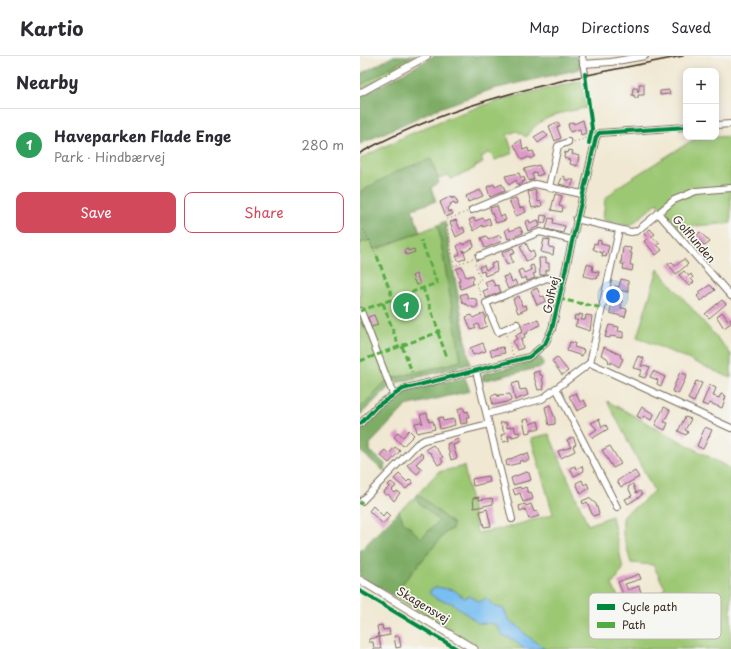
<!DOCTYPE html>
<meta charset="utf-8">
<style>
:root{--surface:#fff;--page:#f7f7f7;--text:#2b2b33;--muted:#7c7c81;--line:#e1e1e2;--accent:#d1495b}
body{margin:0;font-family:"Playpen Sans",sans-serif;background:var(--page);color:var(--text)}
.controls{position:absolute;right:12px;top:12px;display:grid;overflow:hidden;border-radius:8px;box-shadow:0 2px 10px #0003}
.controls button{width:36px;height:36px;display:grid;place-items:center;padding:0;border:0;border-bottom:1px solid var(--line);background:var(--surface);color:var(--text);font:20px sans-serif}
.you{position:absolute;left:253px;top:240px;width:14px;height:14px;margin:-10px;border:3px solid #fff;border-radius:50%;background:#1a73e8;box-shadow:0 0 0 6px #1a73e833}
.badge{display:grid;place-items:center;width:26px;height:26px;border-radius:50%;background:var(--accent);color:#fff;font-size:13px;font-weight:700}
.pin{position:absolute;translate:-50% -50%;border:2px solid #fff;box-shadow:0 1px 4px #0006}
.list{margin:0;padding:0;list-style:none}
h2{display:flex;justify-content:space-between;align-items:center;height:52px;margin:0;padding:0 16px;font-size:17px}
h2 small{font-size:13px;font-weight:400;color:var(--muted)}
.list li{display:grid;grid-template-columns:26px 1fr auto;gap:12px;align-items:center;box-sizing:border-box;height:72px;padding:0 16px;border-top:1px solid var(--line)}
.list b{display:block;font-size:15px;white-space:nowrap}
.list p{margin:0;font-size:13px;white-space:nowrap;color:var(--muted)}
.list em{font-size:13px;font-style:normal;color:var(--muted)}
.actions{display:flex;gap:8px;padding:12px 16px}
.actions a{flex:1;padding:9px 0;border:1px solid var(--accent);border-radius:8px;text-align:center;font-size:14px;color:var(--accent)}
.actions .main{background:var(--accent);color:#fff}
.map{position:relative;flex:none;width:371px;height:593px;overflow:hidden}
header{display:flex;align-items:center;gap:24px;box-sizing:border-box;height:56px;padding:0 20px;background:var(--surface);border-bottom:1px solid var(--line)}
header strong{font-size:19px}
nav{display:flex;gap:22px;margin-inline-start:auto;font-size:14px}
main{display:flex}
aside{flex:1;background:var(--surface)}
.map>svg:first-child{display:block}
</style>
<header>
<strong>Kartio</strong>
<nav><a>Map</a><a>Directions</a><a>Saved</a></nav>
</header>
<main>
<aside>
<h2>Nearby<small></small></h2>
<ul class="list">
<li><span class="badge" style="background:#2e9e5b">1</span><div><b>Haveparken Flade Enge</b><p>Park · Hindbærvej</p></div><em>280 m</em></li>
</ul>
<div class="actions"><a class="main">Save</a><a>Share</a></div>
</aside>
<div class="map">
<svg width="371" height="593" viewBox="0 0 371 593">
<rect width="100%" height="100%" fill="#f6f6f2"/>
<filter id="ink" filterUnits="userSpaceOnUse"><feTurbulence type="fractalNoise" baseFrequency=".025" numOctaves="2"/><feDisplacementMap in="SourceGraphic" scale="8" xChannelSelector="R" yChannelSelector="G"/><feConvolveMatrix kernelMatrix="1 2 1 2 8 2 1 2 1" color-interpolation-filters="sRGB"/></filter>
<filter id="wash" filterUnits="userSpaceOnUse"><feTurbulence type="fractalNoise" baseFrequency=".012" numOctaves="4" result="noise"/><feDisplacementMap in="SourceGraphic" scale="16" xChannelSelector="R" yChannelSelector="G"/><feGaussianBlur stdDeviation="0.9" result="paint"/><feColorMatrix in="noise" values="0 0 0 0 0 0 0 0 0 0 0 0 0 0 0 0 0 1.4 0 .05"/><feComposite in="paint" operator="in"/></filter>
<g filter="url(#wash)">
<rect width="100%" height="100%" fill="#f0e8d2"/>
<!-- green -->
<path fill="#9cc773" stroke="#6c7848" d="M51,0H61L0,34V29Z
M221,25L226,52C203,56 179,60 166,81L157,75L147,79L153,97L135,104L129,96L121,102L123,107L115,110V112L91,123L89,119L78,122L71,103L0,136V103C43,80 90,59 138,45C165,37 193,32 221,25Z
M371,80V167L334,170L326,179L297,147L270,170L243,164L245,143L259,130L336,82Z
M78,169L101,305L30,323L0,352V187L10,184L15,194Z
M298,213L371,298V322L277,281Z
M247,345L371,413V593H123L35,541L42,528L86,476L92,473L93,468L58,438L78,416L104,410L117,477L146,472L193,458L171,382L189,378L228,469L252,460L263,513L252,529L264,552L290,554L305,532L293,509L271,507L263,479V463L266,457L280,448L294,435Z
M54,442L79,465L61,482L43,465L39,455Z"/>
<!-- forest -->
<path fill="#7dac65" stroke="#5c6b42" d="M34,0H51L0,29V18Z
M74,0H220V13L133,33L74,54L0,88V41Z
M71,103L79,126L71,132L76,145L52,153L60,176L14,194L10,184L0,187V136L39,114Z
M85,165L110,308L32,328L0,359V352L23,328L30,323L101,305L78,169Z
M178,300L182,303L184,307L182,311L122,325L123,318L164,308L177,302Z
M105,322L110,335L46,350L10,388V395L25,408L24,415L0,395V373L26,346L46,333Z
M58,438L93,468L92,473L86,476L42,528L35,541L0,520V495L39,455L43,465L61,482L79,465L54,442Z"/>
<!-- water -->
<path fill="#78bef0" stroke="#5a7487" d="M76,531L94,534L104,542L110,540L120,546L126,542L135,551L143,552L151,567L157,569L166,579L185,593H164L152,583L142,579L136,568L118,567L92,547L77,543L70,538V534Z"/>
<g id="blocks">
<!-- building -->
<path fill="#de99c9" d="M279,28H284V39H278V42H275L274,39L272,40L273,32H277L278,36L279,35Z
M309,34L310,38L300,39V35Z
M223,64L226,77L221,79L220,73L210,76L208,68L213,66L214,68Z
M198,66L200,70L197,71L201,82L195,85L189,70Z
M184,75L188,80L178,87L174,81Z
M161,83L163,94L168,92L169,96L173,95L175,100L170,103L169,101L162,104L154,89Z
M209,94L213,95L212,98L219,100L217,110L210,108L211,104L204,102L205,96L208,97Z
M179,109L183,118L177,120L176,116L172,118L174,123L169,125L164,113Z
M159,117L161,122L164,121L165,125L162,126L163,127L158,130L156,124L149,129L145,120Z
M203,120L205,121V124H214L211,131L199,128Z
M134,128L135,131L142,128L145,135L130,141L127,131Z
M120,134L123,140L108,146L106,140Z
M175,134L178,146L181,145L182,150L172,152L168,136Z
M195,138L202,140L199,150L203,151L202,156L191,154Z
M91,140L92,143L95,141L98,148L95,149L94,146L90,148L91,150L87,152L88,156L91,155L93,158L86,161L80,146Z
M156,142L160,152L164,151L166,156L156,160L149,144Z
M137,150L141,161L144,159L146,164L136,167L130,152Z
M181,159L187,160L185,167L180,166Z
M114,162L115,165L123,162L124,164L129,162L131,168L123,171L122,169L114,175L109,164Z
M189,162L194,163L193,167L205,170L203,177L186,173Z
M96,164L100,173L103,171L105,176L96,181L90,166Z
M169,164L170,167L178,164L180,170L168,175L165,166Z
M160,171L163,177L148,183L145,174L149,172L150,175Z
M290,173L295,178L291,181L300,187L297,189L302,194L296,199L284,185L288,182L284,178Z
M340,176L350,186L345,190L339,184L336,187L332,183Z
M140,179L142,185L125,192L121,182L126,180L128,184Z
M184,183L190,184L189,191L194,192L193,199L181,196Z
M112,184L114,190L105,196L103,194L106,202L99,205L96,200L100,198L97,190L102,187L103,189Z
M238,184L241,185V188L249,190L246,201L242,200L243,195L242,197L233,193L234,187L237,188Z
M166,187L170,196L173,194L175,201L166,205L160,190Z
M263,191L271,192L270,197H272L270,209H273L272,215L263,213L264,208H261Z
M153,192L155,197L150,199L153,206L147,209L142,197Z
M48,193V195L54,193L55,196L46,199L44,194Z
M179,202H186V207H189V214H186V219H180Z
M324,203L328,208L316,218L308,208L312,206L315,210Z
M136,206L137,215L125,220L124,215L121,216L119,211L124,209L126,214L132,211L131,208Z
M227,208L233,210L232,215L239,216L237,223L224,220Z
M173,209L176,217L173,218L175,222L167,225L166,221L161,223L158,215L162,213L164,217L171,214L170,210Z
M102,211L106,221L113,219L114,223L112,224L113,228L101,233L98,225L100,224L96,213Z
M324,215L329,220L331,218L333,222L331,223L334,226L329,230L319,219Z
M56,218L60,228L56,229L52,220Z
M149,219L152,226L155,224L157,229L148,233L143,221Z
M132,223L135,230L138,229L141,236L126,242L123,235L128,233L125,226Z
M261,223L268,225V236L259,234L258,238L252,237L255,230L259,231Z
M350,229L355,234L341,245L337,240L341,237L339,236Z
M177,232L181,241L184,240L186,245L177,249L171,235Z
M106,237L108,242L116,243L118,250L114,252L103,247L100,239Z
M159,240L162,250L166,249L167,253L158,257L153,243Z
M253,242L262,244L261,252L267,253L265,261L250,257Z
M362,244L366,248L349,262L345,258Z
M362,256L368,264L371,262V267L364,272L357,261Z
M124,257L126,262L124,263L127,270L120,273L118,268L114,270L116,272L111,274L106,261L112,259L113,262Z
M219,258L223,259L221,264H225L226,259L232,260L230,275L215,270L218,264H214L215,259L219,260Z
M14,259L18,269L11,271L8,261Z
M178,264L180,269L167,275L168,277L164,278L165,281L161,283L163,292L157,294L153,285L157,283L156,279L163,276L161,269Z
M249,269L259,271L258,275L263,276V282L250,280V282L245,281Z
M210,286L215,287L214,291L224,294L222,300L207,295Z
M123,287L126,295L113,299L110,292Z
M143,291L145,297L132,300L130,294Z
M244,291L261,299L260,301L263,303L259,311L251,306V308L248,306L249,305L247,302L241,299Z
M278,300L284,302L281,310H283L284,309L290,311L285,322L279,320L282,314L273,312Z
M197,301L208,315L202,319L192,305Z
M179,315L180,319H182L184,333L178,334L173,317Z
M293,315L305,321L301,330L297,328L298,324L290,321Z
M320,316L327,319L318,338L312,335Z
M336,325L342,327L334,346L328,343Z
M158,326L160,334L166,333L168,339L155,344L152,328Z
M350,329L356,332L353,340L359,342L361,338L366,340L362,352L350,347L348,350L342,348Z
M216,337L220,346L224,344L227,350L217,355L209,340Z
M137,338L138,341L139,339L150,338L151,345L133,349L131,340Z
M190,349L195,363V368L189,369L185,351Z
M103,351L105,356L108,355L109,361H106L107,367L101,368L98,353Z
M282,351L294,358L291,364L284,360L282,363L277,360Z
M304,351L310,354L304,366L308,367L305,374L295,369Z
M67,357L69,366L73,365L75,373L57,377L55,367L61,366L63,368L60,359Z
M82,361L83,365L94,363L95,369L80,373L78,362Z
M325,361L331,363L325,374L328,376L326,379L318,375Z
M168,363L170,368L178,365L180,373H171V376L166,377L163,364Z
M239,363L242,371L246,369L248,373L233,382L230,378L237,373L231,367Z
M146,366L147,372L154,370L156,377L159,376L160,379L152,381V379L148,380L149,385L143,386L141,379L145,378L140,367Z
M345,371L352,374L343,393L337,390Z
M49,374L54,379L43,390L34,381L38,376L43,381Z
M213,381L216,388L213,390L215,395L201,402L198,395L211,391L207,384Z
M98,383L99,387L93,389L97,402L91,404L87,388Z
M73,389L83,401L81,402L83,406L78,409L70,396L69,397L66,393Z
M250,390L261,408L253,412L242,394Z
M35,391L40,395L29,407L20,399L25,394L29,398Z
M61,397L64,400L56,408L62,413L57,418L47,409Z
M168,397L170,404L163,406V404L159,405L160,407L147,410L146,405L162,398V399Z
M215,410L216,413L222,410L224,415L214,420L210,412Z
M275,415L279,421L261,431L257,425L269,417L270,418Z
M166,416L169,417L171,424L153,429L151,422Z
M39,418L47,426L50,423L53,426L46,433L34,423Z
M128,420L130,426L113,430L112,423Z
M222,424L224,429L227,427L229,432L221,438L216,427Z
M31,426L36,430L32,434L35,437L37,435L40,437L34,445L28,438L26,440L23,436L30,431L28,429Z
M273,428L276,437L280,435L282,439L268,448L265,443L272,440L268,431Z
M160,431L161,433L166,431L168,437L171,436L173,443L163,446L160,437L155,439L153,433Z
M119,441V444L132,442L133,448L114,452L113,442Z
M229,442L236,448L239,458L233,460L227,446L223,448L222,445Z
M165,448L166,450L171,448L174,456L177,455L179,460L169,463L165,453L160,455L159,450Z
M13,450L23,460L26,456L30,460L23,468L9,455Z
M127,453L131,470L124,471L120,455Z
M279,518L281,523L265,528L268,534L279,530L281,537L263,544L261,539L263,538L258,526Z
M22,569L23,574L29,573L30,579L19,581L17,570Z
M34,580H39L41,591L36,592Z
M19,581L21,593H14L13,586H9V583Z"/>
</g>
</g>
<g filter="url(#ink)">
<use href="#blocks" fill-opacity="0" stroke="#7a6c5d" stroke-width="1"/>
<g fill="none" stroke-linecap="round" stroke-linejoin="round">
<defs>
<path id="minor" d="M222,0L225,18
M223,8L251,6L285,0
M0,37L67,0
M356,69L371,68
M189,131L198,90L208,86
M112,154L175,128L222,138
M298,157L371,240
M216,163L271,176L277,175L314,144L336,135L371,132
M119,200L180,176L212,184
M1,255L33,338
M157,268L138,276L126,247L187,222L203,226
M230,307L371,372
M116,315L152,463
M196,332L257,451
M127,358L182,343L230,307L259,174
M0,368L17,350L43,333L169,301L185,288L192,273L236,81L239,77L326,71
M2,445L57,388L64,384L129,368"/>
<path id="major" d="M0,524L114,593"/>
</defs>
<!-- minor casing -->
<use href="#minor" stroke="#7a6c5d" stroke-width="8"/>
<!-- major casing -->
<use href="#major" stroke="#7a6c5d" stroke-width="9"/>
<!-- path -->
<path stroke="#7a6c5d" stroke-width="1" stroke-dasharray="1 3" stroke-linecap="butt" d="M214,86L230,81
M107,156L86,164L94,210L114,202
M0,171L5,176L17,200
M117,204L115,208L121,224L116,226L122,243
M146,279L153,299"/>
<!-- minor -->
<use href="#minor" stroke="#fff" stroke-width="6"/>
<!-- major -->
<use href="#major" stroke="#fff" stroke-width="7"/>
<!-- rail -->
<path stroke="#3b2a1e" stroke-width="1.5" d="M0,97C103,41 210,22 323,0"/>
<!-- quiet -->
<path stroke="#55ab43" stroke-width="3" stroke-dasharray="6 3" stroke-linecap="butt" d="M17,200L33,243
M199,243L243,252
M23,247L39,291
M0,255L77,227L61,184
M78,277L87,301
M42,290L52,316
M0,305L79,276L63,232
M0,448L2,445"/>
<defs>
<path id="cycleway" d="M225,18L232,73L229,87
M0,368L17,350L43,333L169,301L185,288L192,273L236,81L239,77L326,71
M0,535L97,593"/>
</defs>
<!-- cycleway casing -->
<use href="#cycleway" stroke="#f6f6f2" stroke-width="6"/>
<!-- cycleway -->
<use href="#cycleway" stroke="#00873e" stroke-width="4"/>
</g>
</g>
<g text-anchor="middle" stroke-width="3.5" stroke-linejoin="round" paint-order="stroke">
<!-- street labels -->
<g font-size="11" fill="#3b2a1e" stroke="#f6f6f2">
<text transform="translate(334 183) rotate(49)" y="4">Golflunden</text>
<text transform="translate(191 239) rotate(-78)" y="4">Golfvej</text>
<text transform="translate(63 549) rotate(31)" y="4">Skagensvej</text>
</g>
</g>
<!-- legend -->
<rect x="229" y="537" width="132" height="46" rx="6" fill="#f6f6f2" stroke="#beb9b2" stroke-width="1"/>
<rect x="237" y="548" width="18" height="6" fill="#00873e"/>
<rect x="237" y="566" width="18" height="6" fill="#55ab43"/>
<g font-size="11" fill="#3b2a1e">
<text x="262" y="555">Cycle path</text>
<text x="262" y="573">Path</text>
</g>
</svg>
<div class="controls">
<button>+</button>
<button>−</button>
</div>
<div class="you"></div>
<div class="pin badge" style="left:46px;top:250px;background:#2e9e5b">1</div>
</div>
</main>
